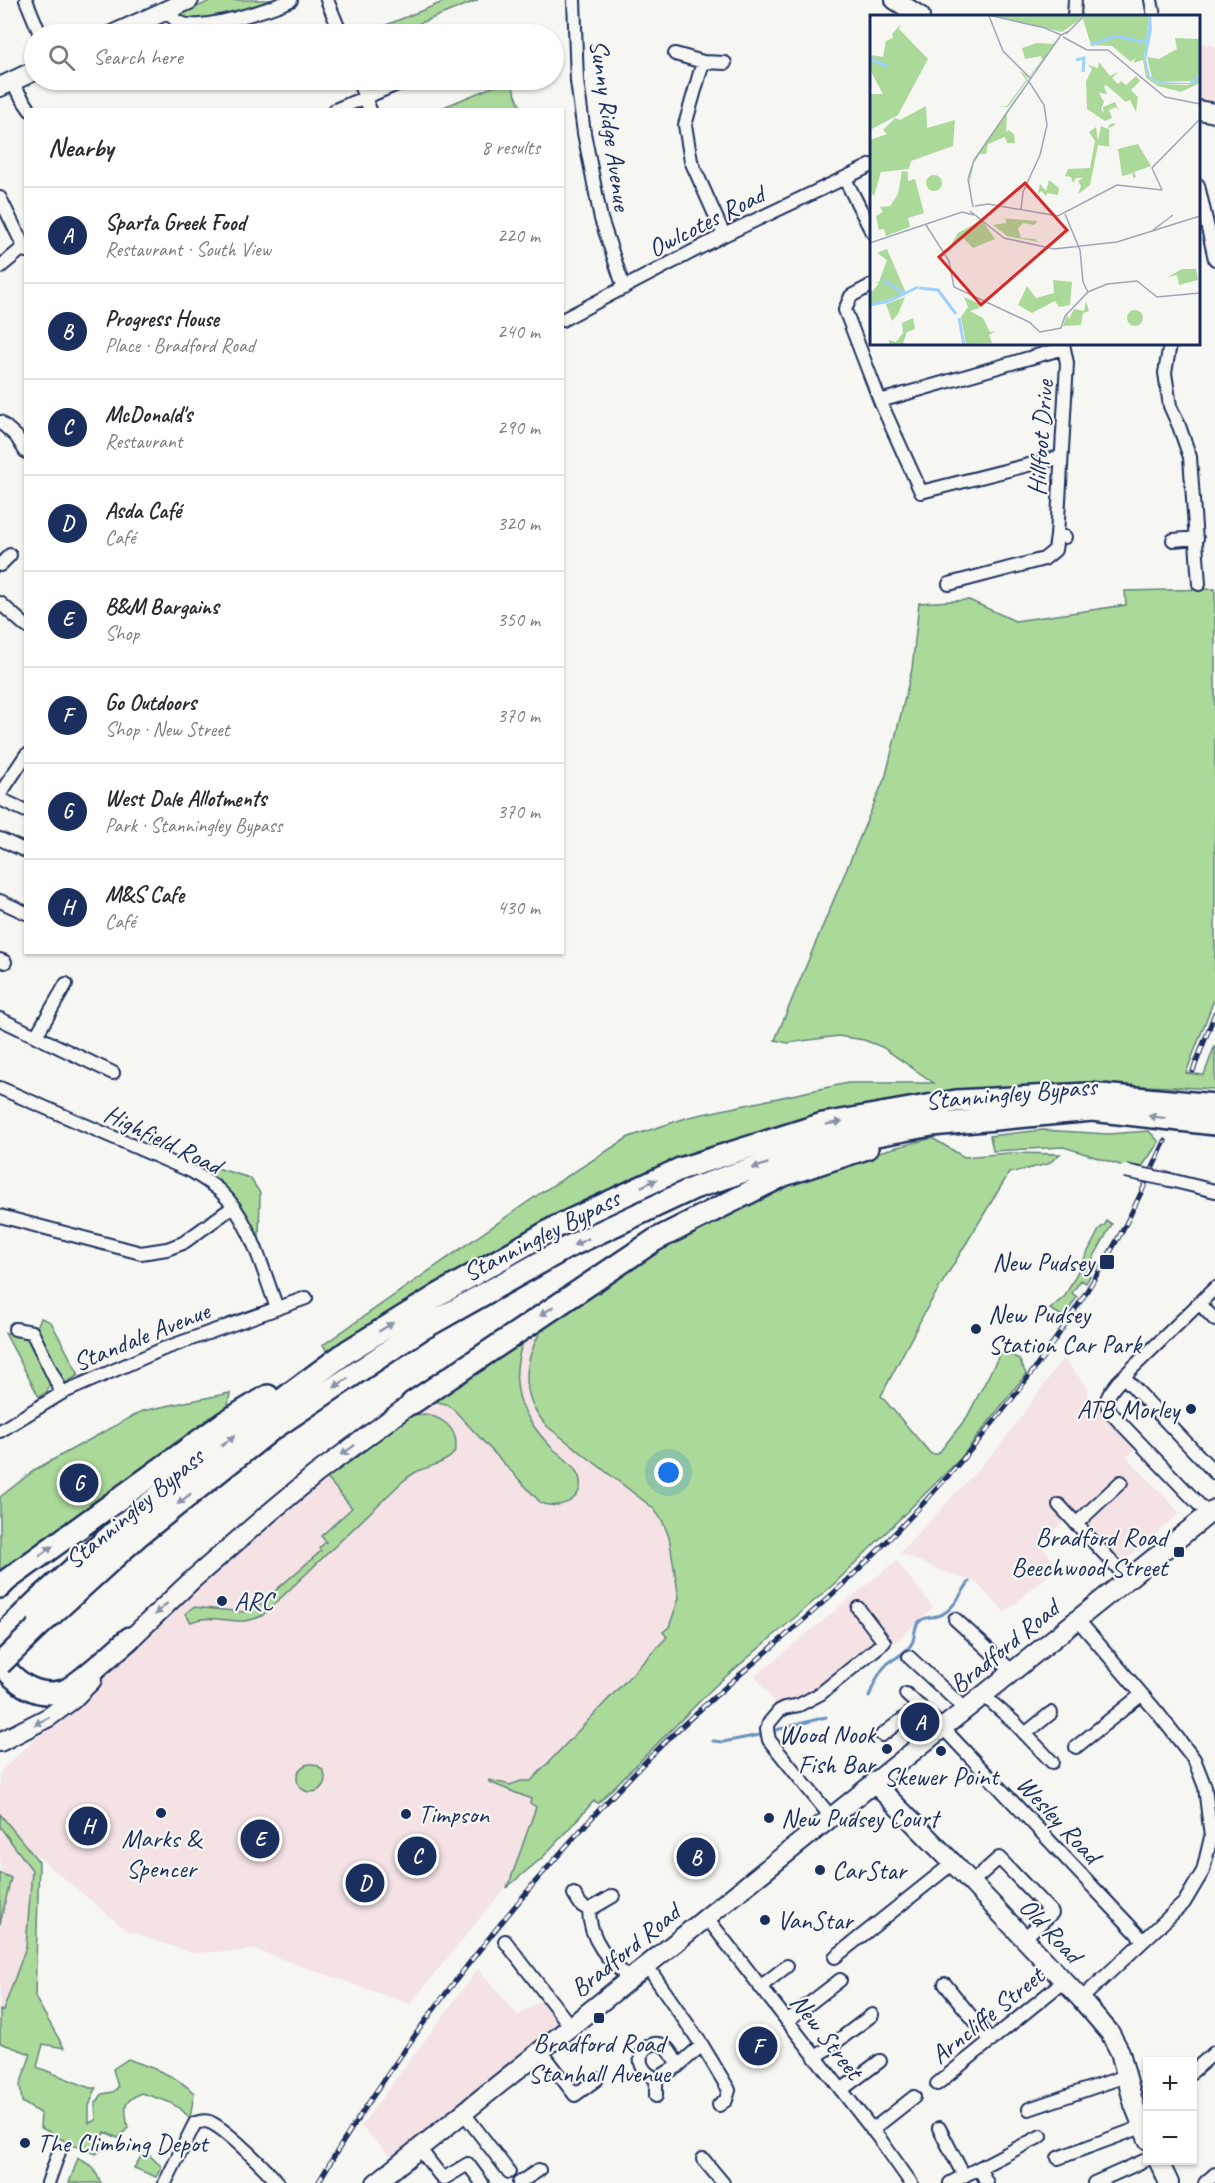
<!DOCTYPE html>
<meta charset="utf-8">
<style>
:root{--surface:#fff;--page:#f2f2f3;--text:#2b2b33;--muted:#7c7c81;--line:#e1e1e2;--accent:#1b2f5e}
body{margin:0;font-family:Caveat,sans-serif;background:var(--page);color:var(--text)}
.controls{position:absolute;right:18px;bottom:18px;display:grid;overflow:hidden;border-radius:0px;box-shadow:0 2px 4px #0004}
.controls button{width:54px;height:54px;display:grid;place-items:center;padding:0;border:0;border-bottom:2px solid var(--line);background:var(--surface);color:var(--text);font:30px sans-serif}
.you{position:absolute;left:669px;top:1473px;width:21px;height:21px;margin:-15px;border:4px solid #fff;border-radius:50%;background:#1a73e8;box-shadow:0 0 0 9px #1a73e833}
.badge{display:grid;place-items:center;width:39px;height:39px;border-radius:50%;background:var(--accent);color:#fff;font-size:20px;font-weight:700}
.pin{position:absolute;translate:-50% -50%;border:3px solid #fff;box-shadow:0 2px 6px #0006}
.list{margin:0;padding:0;list-style:none}
h2{display:flex;justify-content:space-between;align-items:center;height:78px;margin:0;padding:0 24px;font-size:26px}
h2 small{font-size:20px;font-weight:400;color:var(--muted)}
.list li{display:grid;grid-template-columns:39px 1fr auto;gap:18px;align-items:center;box-sizing:border-box;height:96px;padding:0 24px;border-top:2px solid var(--line)}
.list b{display:block;font-size:22px;white-space:nowrap}
.list p{margin:0;font-size:20px;white-space:nowrap;color:var(--muted)}
.list em{font-size:20px;font-style:normal;color:var(--muted)}
.icon{flex:none;width:33px;height:33px;fill:none;stroke:currentColor;stroke-width:2;stroke-linecap:round;stroke-linejoin:round}
.map{position:relative;flex:none;width:1215px;height:2183px;overflow:hidden}
.search{position:absolute;background:var(--surface);box-shadow:0 2px 4px #0004;left:24px;top:24px;width:540px;height:66px;display:flex;align-items:center;gap:15px;box-sizing:border-box;padding:0 21px;border-radius:33px;color:var(--muted);font-size:22px}
.panel{position:absolute;background:var(--surface);box-shadow:0 2px 4px #0004;left:24px;top:108px;width:540px;height:846px;border-radius:0px}
.map>svg:first-child{display:block}
</style>
<div class="map">
<svg width="1215" height="2183" viewBox="0 0 1215 2183">
<rect width="100%" height="100%" fill="#f6f6f2"/>
<filter id="ink" filterUnits="userSpaceOnUse"><feTurbulence type="fractalNoise" baseFrequency=".0167" numOctaves="2"/><feDisplacementMap in="SourceGraphic" scale="12" xChannelSelector="R" yChannelSelector="G"/><feConvolveMatrix kernelMatrix="1 2 1 2 8 2 1 2 1" color-interpolation-filters="sRGB"/></filter>
<g filter="url(#ink)">
<!-- built -->
<path fill="#f4e2e5" d="M1198,42L1215,46V113L1199,110Z
M545,1324L526,1387L530,1403L537,1415L548,1427L653,1508L662,1520L669,1536L679,1598L668,1637L531,1781L536,1807L510,1881L410,2004L256,1950L191,1953L126,1930L0,1825V1772L188,1595L347,1461Z
M1063,1358L1088,1388V1396L1136,1448L1127,1457L1180,1513L1121,1563L1068,1518L1039,1544L1059,1566L1005,1612L975,1582L942,1571L900,1553L1000,1446Z
M896,1561L933,1607L900,1638L820,1702L790,1714L774,1702L755,1676Z
M0,1827L32,1870L26,1947L3,2011L0,2010Z
M478,1969L518,2016L541,2000L564,2029L396,2162L361,2126Z"/>
<!-- green -->
<path fill="#aad999" stroke="#62847c" stroke-width="1.5" d="M212,0H278C247,9 209,26 177,16Z
M448,0H478L393,34H364Z
M509,80H510L521,108L439,109Z
M1215,589V997L1186,1073L1204,1075L1215,1045V1089C1124,1083 1032,1085 941,1091L942,1098C854,1115 762,1128 677,1159C613,1183 551,1220 493,1255C438,1288 384,1321 329,1354L323,1345L539,1194L629,1137L689,1117L848,1083H934L882,1047L864,1040L838,1036L788,1043L775,1040L886,775L912,669L919,603L969,600L1015,621L1126,605L1125,591Z
M1043,1130L1108,1134L1149,1131L1159,1142L1139,1171L1064,1147L993,1151L990,1136Z
M932,1138L964,1157L1009,1153L1060,1154L1048,1164L1009,1173L927,1308L881,1396L931,1454H938L967,1417L1002,1350L1019,1359L1026,1374L960,1459L834,1584L716,1685L598,1803L594,1801L543,1857L506,1888L510,1881L536,1807L530,1803L531,1799L489,1782V1780L510,1785L521,1781H531L667,1637L663,1632L669,1627L679,1598L669,1537L662,1520L653,1508L548,1427C518,1396 523,1359 545,1324L659,1250L767,1194L840,1162Z
M200,1163L250,1178L260,1193L259,1239L242,1206L219,1182L199,1167Z
M1107,1221L1112,1224L1085,1273L1090,1276L1086,1283L1081,1280L1072,1293L1077,1297L1064,1317L1050,1309L1065,1296L1100,1228L1104,1226Z
M41,1318L51,1322L79,1375L65,1383L62,1382L35,1331Z
M5,1333L17,1334L27,1339L50,1383L47,1392L39,1397Z
M524,1339C507,1384 520,1415 552,1448C560,1455 571,1462 576,1471C591,1494 564,1512 541,1503L454,1410L446,1404L434,1401Z
M230,1393L225,1422L0,1582V1497L36,1469L142,1411Z
M426,1414C439,1418 451,1423 455,1437C462,1461 434,1464 418,1471C412,1474 407,1478 402,1482L263,1615C238,1630 217,1611 191,1622L185,1614L193,1607L245,1612L255,1608L321,1551L319,1548L326,1542L321,1536L352,1508L327,1478L347,1461L414,1415Z
M297 1778a14 14 0 1 1 28 0a14 14 0 1 1-28 0Z
M0,1814L39,1862L35,1997L64,2048L43,2044L37,2067L90,2088H96L89,2106V2123L96,2120L95,2105L102,2094L113,2092L118,2087L113,2069L128,2059C152,2068 176,2075 194,2093L190,2119C178,2102 160,2099 141,2093C121,2102 125,2108 128,2128L118,2138L105,2132L99,2147L103,2149L96,2154L72,2145L40,2127L41,2114L22,2102L20,2085L31,2054L0,2043V2010L3,2011L26,1947L32,1870L0,1827Z
M0,1873L11,1878L0,1924Z
M147,2153L161,2166V2168L156,2177L134,2168L142,2155Z
M78,2158L93,2167L101,2183H69Z"/>
<g fill="none" stroke-linecap="round" stroke-linejoin="round">
<!-- stream -->
<path stroke="#6a91bd" stroke-width="3" d="M869,1697C873,1685 878,1673 887,1664C896,1657 907,1653 912,1643C916,1636 913,1626 920,1621C926,1616 931,1618 937,1616C952,1613 961,1593 969,1582
M776,1730L826,1717
M713,1741L723,1742L760,1735"/>
<defs>
<path id="minor" d="M26,0L40,34
M327,0L341,34
M574,0L577,81L584,133L601,219L624,288
M1151,0L1154,16
M166,11C170,15 175,21 181,23C201,32 270,9 291,0
M1074,16L1075,0
M675,54L703,62L685,125L691,161L724,235
M703,62L725,63
M358,80L370,110
M11,82L30,110
M335,110L407,80
M845,179L872,232
M1198,185L1215,259
M0,198L26,251
M0,267L23,248
M872,285L851,296L845,310L880,401L921,492L1060,457
M562,320L724,235L872,165
M1170,344L1165,373L1170,406L1179,426L1190,457L1199,584
M880,401L1064,348
M0,422L16,436L26,452
M1057,536L1067,363L1063,344
M1173,540L1197,538
M0,565L10,555
M949,584L1044,559L1055,550L1057,536L1065,537
M0,603L26,626
M0,794L26,755
M0,799L26,811
M0,839L26,851
M0,901L26,913
M0,960L5,962
M0,1019L113,1073
M36,1036L66,984
M0,1088L193,1172C202,1178 212,1184 220,1191C250,1218 263,1271 277,1308
M1170,1180L1215,1191
M0,1216L141,1253L167,1249L183,1243L233,1207
M1199,1303L1215,1320
M15,1329L32,1332L62,1393
M1124,1377L1215,1473
M0,1431L62,1393L163,1349L306,1298
M1059,1505L1128,1579
M1208,1514L1113,1415C1101,1400 1109,1394 1119,1381L1215,1288
M1076,1524L1121,1482
M955,1619L1013,1672
M1077,1619L1157,1712L1194,1759L1205,1787L1211,1837L1203,1871L1184,1903L1081,1999
M909,1657L966,1710
M906,1694L943,1728L1143,1940
M983,1695L1014,1722L1052,1762
M1025,1734L1051,1713
M882,1735L920,1706
M1076,1747L1141,1695
M831,1817L769,1740L767,1730L769,1723L779,1711L785,1708L799,1705L820,1694L884,1642L858,1608
M971,1883L999,1858L1052,1913L1024,1938
M574,1894L581,1905L589,1910
M613,1896L589,1910C589,1940 609,1961 630,1979
M707,1918L882,2142L911,2183
M505,1941L571,2027
M835,1957L953,1863
M647,1966L702,2045L729,2090L726,2100L719,2105
M945,1984L991,2041
M760,1987L787,1966
M787,2021L840,1980
M541,2051L575,2095L597,2079
M815,2058L872,2015
M1192,2072L1215,2052
M656,2079C625,2063 648,2036 664,2046C671,2050 674,2059 678,2066
M656,2079L678,2066L702,2045
M937,2084L1064,1981
M841,2090L880,2061
M656,2096V2079
M1029,2109L1126,2076
M463,2112L509,2172
M939,2128L964,2176
M872,2130L914,2097
M419,2148L443,2179L468,2164L482,2183
M1058,2158L1142,2127
M703,2159L723,2183
M979,2168L987,2183
M48,2183L59,2152
M165,2183L195,2123C200,2122 205,2120 209,2122C223,2126 267,2170 278,2183
M519,2183L539,2170
M950,2183L1041,2136
M1094,2183L1148,2159
M1205,2183L1215,2174"/>
<path id="secondary" d="M895,0L920,16
M114,34L189,0
M0,87L34,71
M1198,110L1215,113
M121,1648L192,1580L268,1514L316,1474L412,1403
M0,1742L49,1717L72,1700L92,1680
M874,1783L953,1863L1081,1999L1110,2033L1120,2052L1134,2105L1148,2140
M1158,2160L1169,2183
M376,2183L1215,1509"/>
<path id="trunk" d="M412,1403L655,1240L784,1175L867,1148
M0,1587L7,1580L225,1422L268,1396
M37,1628L139,1535L271,1430L420,1330L566,1248L694,1188L822,1145L932,1125L1092,1110L1215,1124
M0,1637L38,1600L127,1521L291,1393L348,1351L440,1294L556,1227L680,1169L823,1124L956,1101L1089,1094L1215,1105
M0,1662C15,1682 36,1699 64,1691C77,1686 117,1649 130,1638"/>
</defs>
<!-- minor casing -->
<use href="#minor" stroke="#1b2f5e" stroke-width="16"/>
<!-- secondary casing -->
<use href="#secondary" stroke="#1b2f5e" stroke-width="22"/>
<!-- trunk casing -->
<use href="#trunk" stroke="#1b2f5e" stroke-width="26"/>
<!-- minor -->
<use href="#minor" stroke="#f6f6f2" stroke-width="12"/>
<!-- secondary -->
<use href="#secondary" stroke="#f6f6f2" stroke-width="18"/>
<!-- trunk -->
<use href="#trunk" stroke="#f6f6f2" stroke-width="21"/>
<defs>
<path id="rail" d="M1193,1071L1215,1013
M318,2183C350,2128 386,2076 423,2024C495,1926 574,1832 661,1746C724,1684 796,1631 859,1569C963,1468 1051,1360 1121,1233C1137,1203 1151,1172 1165,1141"/>
</defs>
<!-- rail casing -->
<use href="#rail" stroke="#1b2f5e" stroke-width="5"/>
<!-- rail -->
<use href="#rail" stroke="#f6f6f2" stroke-width="3" stroke-dasharray="9" stroke-linecap="butt"/>
<defs>
<path id="minor-bridge" d="M1125,1171L1170,1180"/>
<path id="trunk-bridge" d="M0,1664L37,1628"/>
</defs>
<!-- minor-bridge casing -->
<use href="#minor-bridge" stroke="#1b2f5e" stroke-width="16" stroke-linecap="butt"/>
<!-- trunk-bridge casing -->
<use href="#trunk-bridge" stroke="#1b2f5e" stroke-width="26" stroke-linecap="butt"/>
<!-- minor-bridge -->
<use href="#minor-bridge" stroke="#f6f6f2" stroke-width="12"/>
<!-- trunk-bridge -->
<use href="#trunk-bridge" stroke="#f6f6f2" stroke-width="21"/>
</g>
<!-- one-way arrows -->
<defs><path id="oneway-solid" d="M-6-.8H1V-3.2L6.5 0L1 3.2V.8H-6Z" transform="scale(1.5)"/></defs>
<g fill="#8892a8">
<use href="#oneway-solid" transform="translate(1157 1117) rotate(-173)"/>
<use href="#oneway-solid" transform="translate(834 1123) rotate(-10)"/>
<use href="#oneway-solid" transform="translate(760 1166) rotate(161)"/>
<use href="#oneway-solid" transform="translate(649 1183) rotate(-25)"/>
<use href="#oneway-solid" transform="translate(581 1242) rotate(155)"/>
<use href="#oneway-solid" transform="translate(547 1311) rotate(146)"/>
<use href="#oneway-solid" transform="translate(386 1327) rotate(-32)"/>
<use href="#oneway-solid" transform="translate(341 1383) rotate(146)"/>
<use href="#oneway-solid" transform="translate(228 1441) rotate(-38)"/>
<use href="#oneway-solid" transform="translate(348 1450) rotate(144)"/>
<use href="#oneway-solid" transform="translate(184 1499) rotate(142)"/>
<use href="#oneway-solid" transform="translate(46 1551) rotate(-36)"/>
<use href="#oneway-solid" transform="translate(161 1609) rotate(137)"/>
<use href="#oneway-solid" transform="translate(42 1721) rotate(152)"/>
</g>
</g>
<!-- markers -->
<g fill="#1b2f5e" stroke="#f6f6f2" stroke-width="2">
<rect x="1099" y="1254" width="16" height="16" rx="3"/>
<circle cx="976" cy="1329" r="6"/>
<circle cx="1191" cy="1409" r="6"/>
<rect x="1173" y="1546" width="12" height="12" rx="3"/>
<circle cx="222" cy="1601" r="6"/>
<circle cx="887" cy="1749" r="6"/>
<circle cx="941" cy="1751" r="6"/>
<circle cx="161" cy="1813" r="6"/>
<circle cx="406" cy="1814" r="6"/>
<circle cx="769" cy="1818" r="6"/>
<circle cx="820" cy="1870" r="6"/>
<circle cx="765" cy="1920" r="6"/>
<rect x="593" y="2012" width="12" height="12" rx="3"/>
<circle cx="25" cy="2143" r="6"/>
</g>
<g text-anchor="middle" stroke-width="4.5" stroke-linejoin="round" paint-order="stroke">
<!-- street labels -->
<g font-size="26" fill="#1b2f5e" stroke="#f6f6f2">
<text transform="translate(611 125) rotate(82)" y="9">Sunny Ridge Avenue</text>
<text transform="translate(706 221) rotate(-27)" y="9">Owlcotes Road</text>
<text transform="translate(1040 438) rotate(-86)" y="9">Hillfoot Drive</text>
<text transform="translate(1011 1093) rotate(-5)" y="9">Stanningley Bypass</text>
<text transform="translate(163 1139) rotate(26)" y="9">Highfield Road</text>
<text transform="translate(541 1235) rotate(-27)" y="9">Stanningley Bypass</text>
<text transform="translate(141 1336) rotate(-22)" y="9">Standale Avenue</text>
<text transform="translate(134 1508) rotate(-40)" y="9">Stanningley Bypass</text>
<text transform="translate(1004 1646) rotate(-39)" y="9">Bradford Road</text>
<text transform="translate(1059 1819) rotate(47)" y="9">Wesley Road</text>
<text transform="translate(1051 1930) rotate(47)" y="9">Old Road</text>
<text transform="translate(625 1950) rotate(-39)" y="9">Bradford Road</text>
<text transform="translate(987 2015) rotate(-39)" y="9">Arncliffe Street</text>
<text transform="translate(827 2036) rotate(52)" y="9">New Street</text>
</g>
<!-- poi labels -->
<g font-size="26" fill="#1b2f5e" stroke="#f6f6f2" text-anchor="start">
<text x="1094" y="1271" text-anchor="end">New Pudsey</text>
<text x="988" y="1323">New Pudsey<tspan x="988" dy="30">Station Car Park</tspan></text>
<text x="1179" y="1418" text-anchor="end">ATB Morley</text>
<text x="1167" y="1546" text-anchor="end">Bradford Road<tspan x="1167" dy="30">Beechwood Street</tspan></text>
<text x="234" y="1610">ARC</text>
<text x="875" y="1743" text-anchor="end">Wood Nook<tspan x="875" dy="30">Fish Bar</tspan></text>
<text x="941" y="1785" text-anchor="middle">Skewer Point</text>
<text x="418" y="1823">Timpson</text>
<text x="781" y="1827">New Pudsey Court</text>
<text x="161" y="1847" text-anchor="middle">Marks &amp;<tspan x="161" dy="30">Spencer</tspan></text>
<text x="832" y="1879">CarStar</text>
<text x="777" y="1929">VanStar</text>
<text x="599" y="2052" text-anchor="middle">Bradford Road<tspan x="599" dy="30">Stanhall Avenue</tspan></text>
<text x="37" y="2152">The Climbing Depot</text>
</g>
</g>
<!-- overview -->
<g transform="translate(870 15)">
<rect width="330" height="330" fill="#f6f6f2"/>
<path d="M121,0H209L212,3L192,17ZM216,0H279L274,44L279,63L290,69L318,70L330,61V68L311,77L288,71L276,63L273,45L263,48L266,42L261,47L242,31L221,30L213,4ZM31,9L29,14L58,44L28,100L0,115V79H13L0,55V40L13,42L16,26L23,23L22,19ZM330,18V58L323,66L290,67L282,63L277,42L289,44L307,34L305,23L328,24ZM184,23L185,30L160,62L159,63L153,59L158,64L138,92H130L137,91L156,65L150,56L159,62L172,45L171,41L155,44L152,33L167,28L184,29ZM229,47L240,61L248,57L242,63L248,69L251,66L256,70L266,61L270,66L261,75L268,82L266,97L260,85L256,87L236,70L238,67L234,72L237,79L229,78L234,87L231,94L234,98L233,92L245,87L249,96L246,92L239,95L242,103L235,106L217,94L216,67L222,54L218,50L228,53ZM159,68L137,98L136,118L138,115L144,119L145,128H137L135,122L118,129L116,139H110L104,148L99,171L100,158L105,143L143,87ZM56,91L57,113L85,105L83,131L41,146L39,154L11,157L4,181L0,176V125L17,119L13,115L25,103L30,105ZM244,108L245,110L239,113V131L243,132L228,130L220,170L208,179L211,171L208,166L213,163H206L203,168L201,162L195,161L198,154L220,153L225,126L219,117L226,112L228,126L231,111L238,114L239,110ZM268,129L281,151L264,157L266,162L263,163V158L252,161L248,134ZM32,156L38,157V166L45,164L54,198L38,203L40,212L16,221L14,214L9,215L6,201L13,197L10,192L20,191L28,179ZM56 168a8 8 0 1 1 16 0a8 8 0 1 1-16 0ZM179,165L189,173L188,180L177,178L176,181L171,176L168,179L170,169L176,176ZM130,203L168,206L164,210L153,208L148,213L151,223L165,224L168,227L137,221L123,210L136,208V204ZM112,205L125,224L103,233L91,221L75,240L88,218ZM17,234L36,278L0,291V275L3,276L9,268L4,267H9L17,245L7,238ZM312,254H326L328,265L309,270L307,260L298,262ZM183,265L202,267L200,290L189,292L185,286L162,298L148,290L157,271L166,283L184,278ZM35,282L28,299L22,306L16,289ZM94,282L110,289L109,293L100,296L113,303L120,317L126,316L119,320L122,328L96,329L91,302L98,292ZM216,286L219,296L213,298L211,310L193,311L197,299L199,304L204,294L214,296ZM257 303a8 8 0 1 1 16 0a8 8 0 1 1-16 0ZM43,303L45,314L37,317L33,328L43,330H19V325L26,327L33,318L32,308Z" fill="#aad999"/>
<path d="M279,0H281L282,15L276,44L280,61L290,67L319,68L330,58L324,69H290L278,62L274,44Z" fill="#9ed2fc"/>
<path fill="none" stroke="#9ed2fc" stroke-width="3" d="M221,30L246,21L278,28M0,44L17,51M206,45L214,43L213,57M13,265L35,279M49,273L68,275L86,299M0,290L19,286L48,272M89,303L94,330"/>
<path fill="none" stroke="#9ea6b7" stroke-width="1.5" d="M118,0L175,13L191,20M119,1L133,36L160,63M196,19L215,0M193,22L217,35H238L295,82L330,89M292,175L282,153L330,104M105,191L118,189L188,201L247,170L292,175M103,192L98,164L104,145L191,20L199,16M151,195L153,177L170,140L177,110L174,90L158,65M100,196L134,223L184,234L247,227L330,201M195,199L210,235L213,267L218,277M56,210L79,246L84,272L159,307L170,317L191,313L195,301L218,277L237,269L267,266L287,282L330,278M283,215L303,200M0,228L92,197L104,200"/>
<path fill="#d62828" fill-opacity="0.15" stroke="#d62828" stroke-width="3" d="M155,168L197,215L111,290L69,242Z"/>
<rect width="330" height="330" fill="none" stroke="#1b2f5e" stroke-width="3"/>
</g>
</svg>
<div class="controls">
<button>+</button>
<button>−</button>
</div>
<div class="you"></div>
<div class="pin badge" style="left:920px;top:1722px">A</div>
<div class="pin badge" style="left:696px;top:1857px">B</div>
<div class="pin badge" style="left:417px;top:1856px">C</div>
<div class="pin badge" style="left:365px;top:1883px">D</div>
<div class="pin badge" style="left:260px;top:1839px">E</div>
<div class="pin badge" style="left:758px;top:2046px">F</div>
<div class="pin badge" style="left:79px;top:1483px">G</div>
<div class="pin badge" style="left:88px;top:1826px">H</div>
<div class="search"><svg class="icon" aria-label="search" viewBox="0 0 24 24"><circle cx="10" cy="10" r="6"/><path d="M15 15l6 6"/></svg>Search here</div>
<section class="panel">
<h2>Nearby<small>8 results</small></h2>
<ul class="list">
<li><span class="badge">A</span><div><b>Sparta Greek Food</b><p>Restaurant · South View</p></div><em>220 m</em></li>
<li><span class="badge">B</span><div><b>Progress House</b><p>Place · Bradford Road</p></div><em>240 m</em></li>
<li><span class="badge">C</span><div><b>McDonald's</b><p>Restaurant</p></div><em>290 m</em></li>
<li><span class="badge">D</span><div><b>Asda Café</b><p>Café</p></div><em>320 m</em></li>
<li><span class="badge">E</span><div><b>B&amp;M Bargains</b><p>Shop</p></div><em>350 m</em></li>
<li><span class="badge">F</span><div><b>Go Outdoors</b><p>Shop · New Street</p></div><em>370 m</em></li>
<li><span class="badge">G</span><div><b>West Dale Allotments</b><p>Park · Stanningley Bypass</p></div><em>370 m</em></li>
<li><span class="badge">H</span><div><b>M&amp;S Cafe</b><p>Café</p></div><em>430 m</em></li>
</ul>
</section>
</div>
